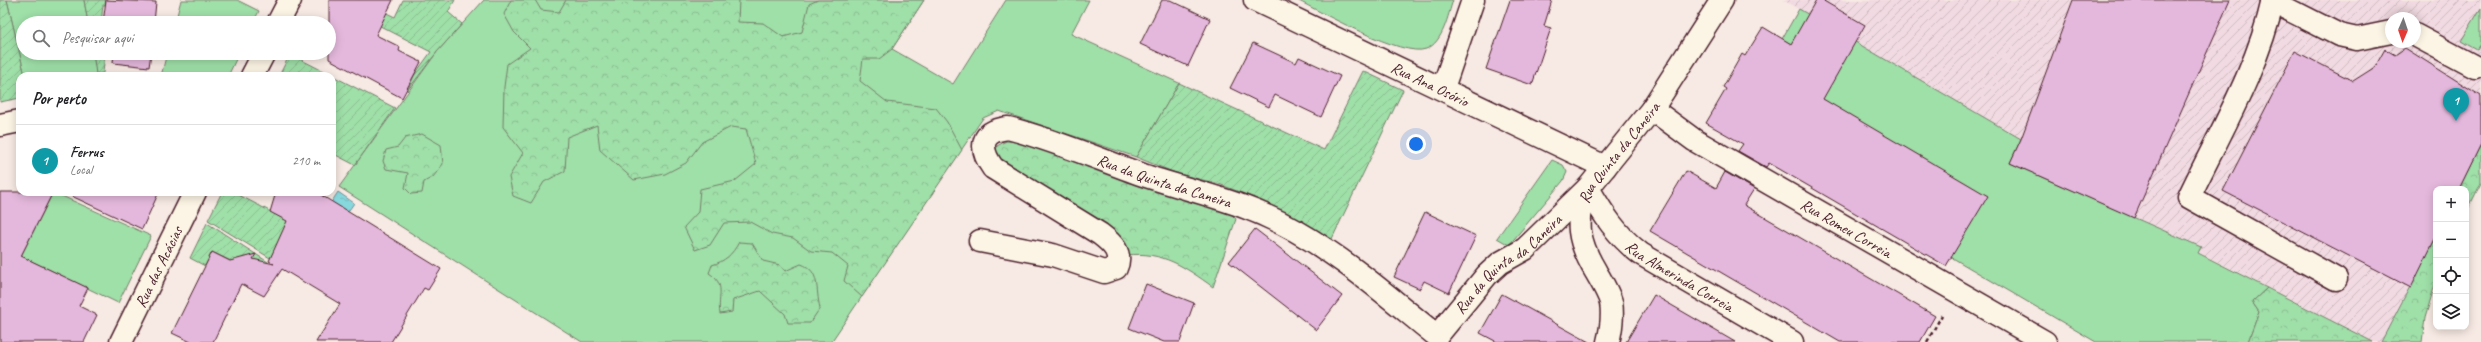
<!DOCTYPE html>
<html lang="pt">
<meta charset="utf-8">
<style>
:root{--surface:#fff;--page:#f6f6f6;--text:#202124;--muted:#757577;--line:#e0e0e0;--accent:#c8321e}
body{margin:0;font-family:Caveat,sans-serif;background:var(--page);color:var(--text)}
.controls{position:absolute;right:12px;bottom:12px;display:grid;overflow:hidden;border-radius:8px;box-shadow:0 2px 10px #0003}
.controls button{width:36px;height:36px;display:grid;place-items:center;padding:0;border:0;border-bottom:1px solid var(--line);background:var(--surface);color:var(--text);font:20px sans-serif}
.compass{position:absolute;left:2385px;top:12px;width:36px;height:36px;border-radius:50%;background:var(--surface);box-shadow:0 2px 10px #0003;rotate:182deg}
.you{position:absolute;left:1416px;top:144px;width:14px;height:14px;margin:-10px;border:3px solid #fff;border-radius:50%;background:#1a73e8;box-shadow:0 0 0 6px #1a73e833}
.badge{display:grid;place-items:center;width:26px;height:26px;border-radius:50%;background:var(--accent);color:#fff;font-size:13px;font-weight:700}
.pin{position:absolute;translate:-50% -33px;filter:drop-shadow(0 1px 2px #0008)}
.pin::after{content:'';position:absolute;top:21px;width:14px;height:12px;background:inherit;clip-path:polygon(0 0,100% 0,50% 100%)}
.list{margin:0;padding:0;list-style:none}
h2{display:flex;justify-content:space-between;align-items:center;height:52px;margin:0;padding:0 16px;font-size:17px}
h2 small{font-size:13px;font-weight:400;color:var(--muted)}
.list li{display:grid;grid-template-columns:26px 1fr auto;gap:12px;align-items:center;box-sizing:border-box;height:72px;padding:0 16px;border-top:1px solid var(--line)}
.list b{display:block;font-size:15px;white-space:nowrap}
.list p{margin:0;font-size:13px;white-space:nowrap;color:var(--muted)}
.list em{font-size:13px;font-style:normal;color:var(--muted)}
.icon{flex:none;width:22px;height:22px;fill:none;stroke:currentColor;stroke-width:2;stroke-linecap:round;stroke-linejoin:round}
.map{position:relative;flex:none;width:2481px;height:342px;overflow:hidden}
.search{position:absolute;background:var(--surface);box-shadow:0 2px 10px #0003;left:16px;top:16px;width:320px;height:44px;display:flex;align-items:center;gap:10px;box-sizing:border-box;padding:0 14px;border-radius:22px;color:var(--muted);font-size:15px}
.panel{position:absolute;background:var(--surface);box-shadow:0 2px 10px #0003;left:16px;top:72px;width:320px;height:124px;border-radius:12px}
.map>svg:first-child{display:block}
</style>
<div class="map">
<svg width="2481" height="342" viewBox="0 0 2481 342">
<defs>
<pattern id="industrial-furrows" width="10" height="10" patternUnits="userSpaceOnUse"><rect width="10" height="10" fill="#f1dae1"/><path d="M-1 1l2-2M0 10L10 0M9 11l2-2" fill="none" stroke="#d0bbc1"/></pattern>
<pattern id="forest-crowns" width="20" height="18" patternUnits="userSpaceOnUse"><rect width="20" height="18" fill="#9fdfa8"/><path d="M2 6a3 3 0 1 1 6 0M12 15a3 3 0 1 1 6 0" fill="none" stroke="#8abf91"/></pattern>
<pattern id="garden-furrows" width="10" height="10" patternUnits="userSpaceOnUse"><rect width="10" height="10" fill="#9fdfa8"/><path d="M-1 1l2-2M0 10L10 0M9 11l2-2" fill="none" stroke="#8abf91"/></pattern>
<pattern id="water-ripples" width="26" height="14" patternUnits="userSpaceOnUse"><rect width="26" height="14" fill="#87d8dd"/><path d="M2 4q2-2 4 0t4 0M15 11q2-2 4 0t4 0" fill="none" stroke="#76b9be"/></pattern>
</defs>
<rect width="100%" height="100%" fill="#f7e9e3"/>
<filter id="ink" filterUnits="userSpaceOnUse"><feTurbulence type="fractalNoise" baseFrequency=".025" numOctaves="2"/><feDisplacementMap in="SourceGraphic" scale="8" xChannelSelector="R" yChannelSelector="G"/><feConvolveMatrix kernelMatrix="1 2 1 2 8 2 1 2 1" color-interpolation-filters="sRGB"/></filter>
<g filter="url(#ink)">
<!-- industrial -->
<path fill="url(#industrial-furrows)" fill-rule="evenodd" d="M1783,0H2481V144L2459,189H2436V237L2381,342H2373L2198,252L2201,247L2010,163L2021,139ZM2391,18H2415V42H2391Z"/>
<!-- grass -->
<path fill="#9fdfa8" stroke="#747f6a" d="M7,0H84L88,23H23V53H93L97,76H25Z
M181,0H237L259,11L253,23H175Z
M484,0H924L892,49L953,84L1006,0H1089L1071,34L1179,83L1136,157L999,111L983,118L831,342H582L339,187L437,52Z
M1297,0H1453C1448,15 1443,43 1426,49C1403,58 1321,12 1297,0Z
M2481,8V44L2477,50L2461,41Z
M1799,9L2021,139L2010,163L2201,247L2198,253L2267,288L2252,302L2259,312L2248,342H2096L1951,257L1823,99L1797,47L1782,39Z
M167,53H239L228,76H161Z
M1552,160L1563,165L1567,172L1563,181L1509,245L1497,238Z
M53,192L151,236L118,303L21,256Z"/>
<!-- forest -->
<path fill="url(#forest-crowns)" stroke="#747f6a" d="M511,0H535L541,10L559,12L566,0H739L738,22L763,23L783,37L802,32L809,4L818,0H924L892,49L879,59H863L860,81L887,102L936,108L947,122L962,150L862,297L844,281L848,266L832,253L811,251L793,238L772,234L750,222L724,223L710,245L695,250L684,227L698,212L700,189L735,181L756,164L746,129L731,127L702,142L686,163L665,174L634,180L600,150L597,125L567,137L565,171L544,182L531,203L513,196L509,177L523,153L503,127L504,87L507,64L530,48L514,32L504,14Z
M422,134L441,145L443,164L433,177L424,182L422,193L411,194L405,188L408,173L386,169L383,161L386,150L398,147L405,138Z
M1006,141L1020,142L1225,208L1236,219L1213,287C1185,267 1163,251 1127,255L1012,175L995,156L997,146Z
M2481,144V183L2466,213V189H2459Z
M2436,237V281L2425,318L2422,342H2381Z
M739,242L752,243L763,261L780,265L785,271L801,264C821,271 815,289 820,308L810,323H788L785,314L760,291L733,300L732,312L720,314C717,295 727,285 709,273L712,265C725,261 732,255 739,242Z
M2267,288L2373,342H2248L2259,312L2252,302Z"/>
<!-- garden -->
<path fill="url(#garden-furrows)" stroke="#747f6a" d="M0,0H7L25,76H20V98L0,102Z
M84,0H106L105,5H103L101,23H88Z
M359,0L395,17L403,0H455L448,12L462,24L437,52L407,91L415,74L431,52L345,8Z
M93,53H105L103,73L96,74Z
M290,54L395,108L355,165L332,153V76H279Z
M1363,71L1403,90L1330,243L1291,217L1252,197L1219,184L1178,174L1136,157L1179,83L1324,150Z
M222,192H233L283,218L287,209L288,261L273,253L270,258L208,220Z
M207,223L268,262L266,266L245,257L235,263L212,252L205,266L190,258Z"/>
<!-- water -->
<path fill="url(#water-ripples)" stroke="#6f8e96" d="M338,192L354,203L338,226L319,221Z"/>
<!-- building -->
<path fill="#e4b8dc" stroke="#4a1f2b" d="M106,0L156,2L154,23H103Z
M329,0H393L376,35L400,47L399,51L421,62L402,98L329,59Z
M1162,0H1170L1210,19L1188,66L1140,44Z
M1510,0H1552L1544,26L1551,28L1532,85L1486,69Z
M1816,0H1822L1865,25L1823,99L1988,196L1946,266L1769,163L1766,167L1738,151L1743,144L1706,123L1726,89L1723,87L1742,54L1745,56L1763,27L1791,44Z
M2073,0H2230L2134,218L2010,163L2021,139Z
M1253,43L1296,63L1299,57L1340,76L1321,117L1275,95L1269,107L1230,88Z
M2405,48L2481,96V144L2459,189H2436V237L2411,288L2223,191L2295,51L2353,81L2375,67L2385,49L2395,55Z
M111,53H151L149,67L113,63L114,53Z
M1686,171L1716,188L1725,172L1754,189L1744,205L1935,316L1920,342H1840L1650,231Z
M0,192H53L21,256L88,288L79,306L97,315L84,342H0Z
M63,192H159L142,229Z
M276,192H316L441,269L428,290L424,288L391,342H316L340,304L282,269L264,296L241,284L213,342H191L172,333L212,252L230,261L256,254L253,259L274,264L269,261L287,221L270,212Z
M1425,212L1476,236L1449,293L1424,281L1420,289L1394,277Z
M1255,229L1342,296L1316,330L1229,262Z
M1146,284L1194,303L1180,342H1164L1129,328Z
M1502,294L1589,342H1497L1480,333Z
M1654,295L1735,342H1626Z"/>
<g fill="none" stroke-linecap="round" stroke-linejoin="round">
<defs>
<g id="minor">
<path id="s1" d="M1255,0L1605,167"/>
<path d="M2273,0C2258,69 2219,134 2189,197L2336,279"/>
<path d="M2272,1L2339,35L2357,39L2391,32"/>
<path d="M278,23L290,0"/>
<path d="M2415,35L2475,67"/>
<path d="M252,76L264,53"/>
<path d="M1443,88L1473,0"/>
<path id="s2" d="M1652,109L1694,140L2045,342"/>
<path d="M0,125L20,121"/>
<path id="s3" d="M980,241L1053,255L1104,272L1116,268C1123,253 1112,243 1100,234L993,168C978,147 981,131 1008,128C1055,140 1098,159 1143,175C1197,193 1246,202 1296,231C1347,260 1392,300 1437,336L1487,275L1500,263L1525,249L1588,188C1603,214 1617,236 1641,254L1792,342"/>
<path id="s4" d="M121,342L195,192"/>
<path id="s5" d="M1608,342C1611,330 1613,315 1611,302C1608,292 1601,281 1596,272C1578,242 1574,221 1588,188L1652,109L1722,0"/>
</g>
</defs>
<!-- minor casing -->
<use href="#minor" stroke="#4a1f2b" stroke-width="25"/>
<!-- path -->
<path stroke="#4a1f2b" stroke-width="2.5" stroke-dasharray="4 3" stroke-linecap="butt" d="M1927,342L1942,315"/>
<!-- minor -->
<use href="#minor" stroke="#fcf5e5" stroke-width="22"/>
</g>
</g>
<g text-anchor="middle" stroke-width="3.5" stroke-linejoin="round" paint-order="stroke">
<!-- street labels -->
<g font-size="16" fill="#4a1f2b" stroke="#fcf5e5">
<text dy="6" stroke="none"><textPath href="#s1" startOffset="194">Rua Ana Osório</textPath></text>
<text dy="6" stroke="none"><textPath href="#s5" startOffset="209">Rua Quinta da Caneira</textPath></text>
<text dy="6" stroke="none"><textPath href="#s3" startOffset="530">Rua da Quinta da Caneira</textPath></text>
<text dy="6" stroke="none"><textPath href="#s2" startOffset="228">Rua Romeu Correia</textPath></text>
<text dy="6" stroke="none"><textPath href="#s3" startOffset="949">Rua da Quinta da Caneira</textPath></text>
<text dy="6" stroke="none"><textPath href="#s4" startOffset="84">Rua das Acácias</textPath></text>
<text dy="6" stroke="none"><textPath href="#s3" startOffset="1190">Rua Almerinda Correia</textPath></text>
</g>
</g>
</svg>
<div class="controls">
<button>+</button>
<button>−</button>
<button><svg class="icon" aria-label="locate" viewBox="0 0 24 24"><circle cx="12" cy="12" r="6"/><path d="M12 2v4M12 18v4M2 12h4M18 12h4"/></svg></button>
<button><svg class="icon" aria-label="layers" viewBox="0 0 24 24"><path d="M12 4l9 5-9 5-9-5zM3 14l9 5 9-5"/></svg></button>
</div>
<svg class="compass" viewBox="-18 -18 36 36"><path d="M0-13l5 13h-10z" fill="#e53935"/><path d="M0 13l5-13h-10z" fill="#757577"/></svg>
<div class="you"></div>
<div class="pin badge" style="left:2456px;top:121px;background:#0f9aa8">1</div>
<div class="search"><svg class="icon" aria-label="search" viewBox="0 0 24 24"><circle cx="10" cy="10" r="6"/><path d="M15 15l6 6"/></svg>Pesquisar aqui</div>
<section class="panel">
<h2>Por perto<small></small></h2>
<ul class="list">
<li><span class="badge" style="background:#0f9aa8">1</span><div><b>Ferrus</b><p>Local</p></div><em>210 m</em></li>
</ul>
</section>
</div>
